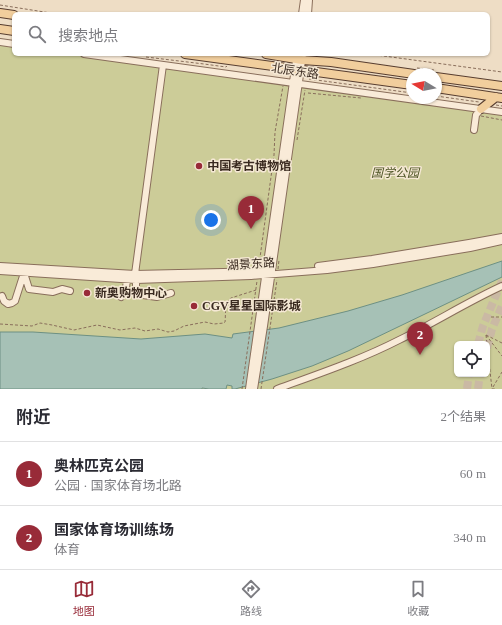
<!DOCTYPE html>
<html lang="zh">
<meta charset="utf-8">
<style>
:root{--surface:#fff;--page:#f2f2f3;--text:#2b2b33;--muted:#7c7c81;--line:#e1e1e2;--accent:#982b38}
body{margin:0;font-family:"Times New Roman","Noto Sans SC",serif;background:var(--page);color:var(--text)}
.controls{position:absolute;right:12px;bottom:12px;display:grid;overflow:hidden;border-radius:6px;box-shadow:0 1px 3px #0004}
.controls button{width:36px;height:36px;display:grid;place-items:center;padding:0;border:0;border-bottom:1px solid var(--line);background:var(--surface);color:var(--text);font:20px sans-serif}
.compass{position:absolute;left:406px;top:68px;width:36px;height:36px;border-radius:50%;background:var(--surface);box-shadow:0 1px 3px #0004;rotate:280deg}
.you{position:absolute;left:211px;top:220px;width:14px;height:14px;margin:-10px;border:3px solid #fff;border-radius:50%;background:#1a73e8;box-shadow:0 0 0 6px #1a73e833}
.badge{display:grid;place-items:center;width:26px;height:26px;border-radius:50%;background:var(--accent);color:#fff;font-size:13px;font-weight:700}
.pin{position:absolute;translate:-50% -33px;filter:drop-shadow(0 1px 2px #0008)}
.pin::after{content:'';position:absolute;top:21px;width:14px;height:12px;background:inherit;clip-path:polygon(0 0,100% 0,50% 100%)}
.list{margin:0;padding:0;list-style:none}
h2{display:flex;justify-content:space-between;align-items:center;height:52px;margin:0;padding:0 16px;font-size:17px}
h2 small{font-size:13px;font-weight:400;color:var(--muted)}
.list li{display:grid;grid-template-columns:26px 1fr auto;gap:12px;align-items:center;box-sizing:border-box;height:64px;padding:0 16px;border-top:1px solid var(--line)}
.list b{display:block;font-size:15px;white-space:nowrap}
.list p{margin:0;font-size:13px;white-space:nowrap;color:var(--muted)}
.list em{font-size:13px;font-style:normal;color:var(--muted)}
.icon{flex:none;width:22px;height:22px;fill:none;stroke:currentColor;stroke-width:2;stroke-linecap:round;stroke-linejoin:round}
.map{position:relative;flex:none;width:502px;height:389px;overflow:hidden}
.search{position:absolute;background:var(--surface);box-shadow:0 1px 3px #0004;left:12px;right:12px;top:12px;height:44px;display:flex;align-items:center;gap:10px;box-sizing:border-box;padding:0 14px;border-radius:6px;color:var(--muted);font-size:15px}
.sheet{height:180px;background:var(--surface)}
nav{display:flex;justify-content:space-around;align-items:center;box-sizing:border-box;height:56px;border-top:1px solid var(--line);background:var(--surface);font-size:11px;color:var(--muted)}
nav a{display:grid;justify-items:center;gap:2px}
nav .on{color:var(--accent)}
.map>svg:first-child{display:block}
</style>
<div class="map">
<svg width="502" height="389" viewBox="0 0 502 389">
<rect width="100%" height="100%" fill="#eeddc5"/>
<!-- green -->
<path fill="#cccc98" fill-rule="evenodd" d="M0,44L14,46V54H72L502,113V389H0ZM457,344H487V374H457Z"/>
<!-- water -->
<path fill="#a6c1b6" stroke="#6d9083" d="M502,261V277L348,351L312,366L272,379L235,389H232V386L227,385L226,389H209L202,388V389H0V332H33L141,339L205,334L232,338L233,334L279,328L348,311L402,295Z"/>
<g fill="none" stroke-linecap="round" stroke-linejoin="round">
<!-- major-tunnel -->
<path stroke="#cab9a4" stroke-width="8" stroke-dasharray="8 4" stroke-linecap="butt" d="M478,344L483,326L502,281
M487,348L492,329L502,306
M467,389L469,374
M478,389L480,374"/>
<defs>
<path id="minor" d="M302,14L304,0
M308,14L309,0
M0,42L14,44
M84,54L502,112
M474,130L476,115L481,109
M0,266L135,274L269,271
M318,266L372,259L469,243L502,237
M0,271L136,280L251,276L327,270L373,264L470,248L502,241
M24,273L29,289L53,292L62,289L70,291
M135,274L163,65
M136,280V294L157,297L171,293
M2,296L4,301L8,304L12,303L15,301L24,273
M121,297L126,288L127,279
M249,389L297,54
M254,389L264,326L303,54
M277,389C318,374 360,360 399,340C434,323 467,302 502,286"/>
<path id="major" d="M0,13L14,15
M0,29L14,31
M185,54L412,85
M266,54L302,60L331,62L414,74
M436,77L502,86
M436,88L502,98
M481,109L496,97"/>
</defs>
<!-- minor casing -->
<use href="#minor" stroke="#896e5b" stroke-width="8"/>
<!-- major casing -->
<use href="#major" stroke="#573d2f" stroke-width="10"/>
<!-- path -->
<path stroke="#896e5b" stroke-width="1" stroke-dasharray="3 2" stroke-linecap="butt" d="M0,5L57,14
M319,54L323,55
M369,54L502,72
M146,57L204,64L226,67L227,66
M417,68L434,70
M309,79L412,93
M308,93L361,98
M436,96L479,102
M496,105L502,106
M481,116L502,120
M297,140L305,90
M259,265L274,155L275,132L283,86
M278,269L279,260
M491,317H502
M0,324L32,326L40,323L52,325L74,330L97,325L120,330L135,328L145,331L158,329L168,332L174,331L184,326L205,322L214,324L224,323L225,322C226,314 224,303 231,298L256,290
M486,335L502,356
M486,335L502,343
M486,335L487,344
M487,344L492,389H496
M493,387L502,372
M242,389L257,281
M261,389L277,280"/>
<!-- minor -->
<use href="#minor" stroke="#f9ebd8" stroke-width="6"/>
<!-- major -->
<use href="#major" stroke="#f1ce9d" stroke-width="8"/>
</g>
<!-- markers -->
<g fill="#982b38" stroke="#f5e8d4" stroke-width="1.5">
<circle cx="199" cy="166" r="4"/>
<circle cx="87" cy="293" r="4"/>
<circle cx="194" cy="306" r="4"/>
</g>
<g text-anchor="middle" stroke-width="3" stroke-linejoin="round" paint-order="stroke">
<!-- street labels -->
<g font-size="12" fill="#39291f" stroke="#f5e8d4">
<text transform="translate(295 71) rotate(8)" y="4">北辰东路</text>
<text transform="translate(251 264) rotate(-4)" y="4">湖景东路</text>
</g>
<!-- poi labels -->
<g font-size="12" font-weight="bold" fill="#39291f" stroke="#f5e8d4" text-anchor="start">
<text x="207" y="170">中国考古博物馆</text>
<text x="95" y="297">新奥购物中心</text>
<text x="202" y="310">CGV星星国际影城</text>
</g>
<!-- park labels -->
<g font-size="12" font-style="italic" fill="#4e5525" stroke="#f5e8d4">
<text x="395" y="177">国学公园</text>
</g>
</g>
</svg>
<div class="controls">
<button><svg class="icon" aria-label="locate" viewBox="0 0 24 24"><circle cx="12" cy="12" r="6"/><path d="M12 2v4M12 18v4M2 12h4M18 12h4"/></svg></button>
</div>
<svg class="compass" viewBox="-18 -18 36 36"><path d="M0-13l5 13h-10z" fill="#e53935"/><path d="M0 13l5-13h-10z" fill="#7c7c81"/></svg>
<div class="you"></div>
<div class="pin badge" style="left:251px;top:229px">1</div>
<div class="pin badge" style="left:420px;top:355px">2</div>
<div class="search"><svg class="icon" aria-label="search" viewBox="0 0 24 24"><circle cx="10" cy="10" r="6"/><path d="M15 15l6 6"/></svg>搜索地点</div>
</div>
<section class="sheet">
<h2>附近<small>2个结果</small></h2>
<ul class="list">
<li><span class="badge">1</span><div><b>奥林匹克公园</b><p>公园 · 国家体育场北路</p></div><em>60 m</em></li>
<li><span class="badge">2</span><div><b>国家体育场训练场</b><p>体育</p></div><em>340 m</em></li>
</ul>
</section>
<nav>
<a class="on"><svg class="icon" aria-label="map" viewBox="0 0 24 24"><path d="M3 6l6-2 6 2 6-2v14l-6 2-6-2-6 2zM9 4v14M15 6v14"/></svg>地图</a>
<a><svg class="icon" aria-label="directions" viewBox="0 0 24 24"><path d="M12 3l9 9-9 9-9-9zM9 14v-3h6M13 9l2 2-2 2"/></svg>路线</a>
<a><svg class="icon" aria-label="saved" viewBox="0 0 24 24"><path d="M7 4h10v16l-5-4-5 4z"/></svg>收藏</a>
</nav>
